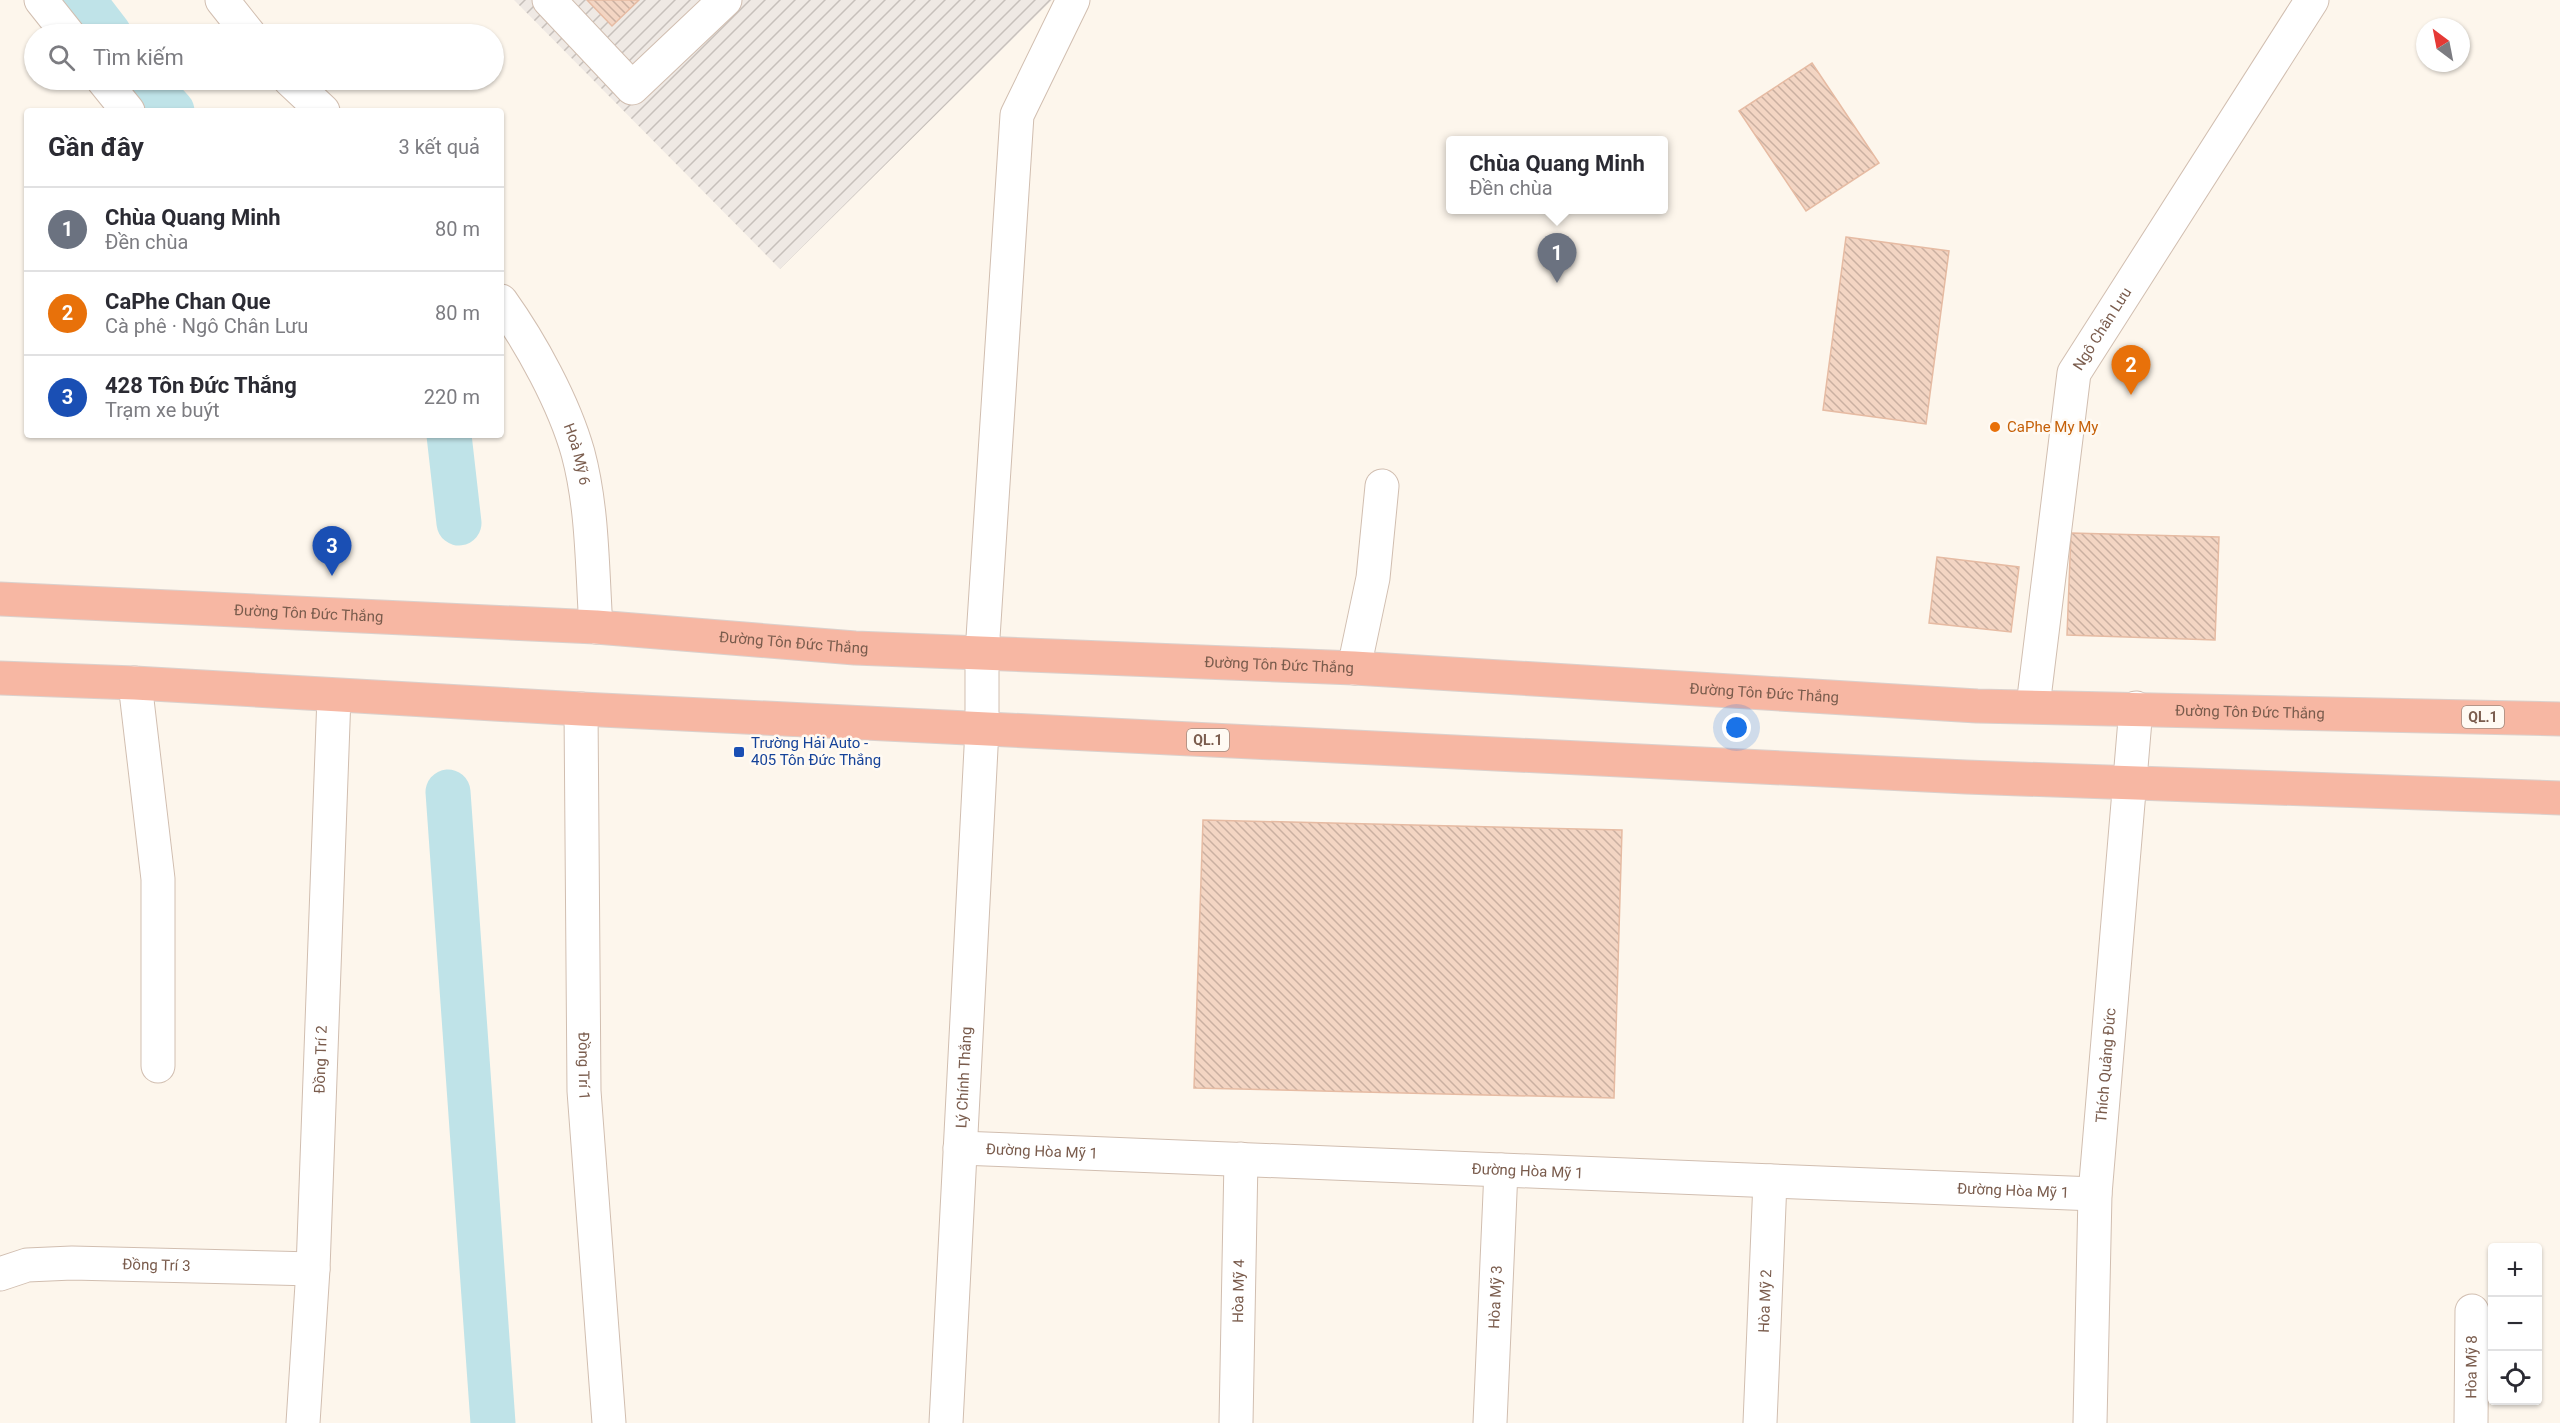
<!DOCTYPE html>
<html lang="vi">
<meta charset="utf-8">
<style>
:root{--surface:#fff;--page:#f2f2f3;--text:#2b2b33;--muted:#7c7c81;--line:#e1e1e2;--accent:#7c3aed}
body{margin:0;font-family:Roboto,sans-serif;background:var(--page);color:var(--text)}
.controls{position:absolute;right:18px;bottom:18px;display:grid;overflow:hidden;border-radius:6px;box-shadow:0 2px 4px #0004}
.controls button{width:54px;height:54px;display:grid;place-items:center;padding:0;border:0;border-bottom:2px solid var(--line);background:var(--surface);color:var(--text);font:30px sans-serif}
.compass{position:absolute;left:2416px;top:18px;width:54px;height:54px;border-radius:50%;background:var(--surface);box-shadow:0 2px 4px #0004;rotate:328deg}
.you{position:absolute;left:1737px;top:728px;width:21px;height:21px;margin:-15px;border:4px solid #fff;border-radius:50%;background:#1a73e8;box-shadow:0 0 0 9px #1a73e833}
.badge{display:grid;place-items:center;width:39px;height:39px;border-radius:50%;background:var(--accent);color:#fff;font-size:20px;font-weight:700}
.pin{position:absolute;translate:-50% -50px;filter:drop-shadow(0 2px 3px #0008)}
.pin::after{content:'';position:absolute;top:32px;width:21px;height:18px;background:inherit;clip-path:polygon(0 0,100% 0,50% 100%)}
.popup{position:absolute;left:1446px;top:136px;width:222px;height:78px;box-sizing:border-box;display:grid;place-content:center;border-radius:6px;background:var(--surface);filter:drop-shadow(0 2px 4px #0005);font-size:20px;white-space:nowrap;color:var(--muted)}
.popup b{font-size:22px;color:var(--text)}
.popup::after{content:'';position:absolute;left:50%;top:100%;margin-left:-12px;border:12px solid transparent;border-top-color:var(--surface)}
.list{margin:0;padding:0;list-style:none}
h2{display:flex;justify-content:space-between;align-items:center;height:78px;margin:0;padding:0 24px;font-size:26px}
h2 small{font-size:20px;font-weight:400;color:var(--muted)}
.list li{display:grid;grid-template-columns:39px 1fr auto;gap:18px;align-items:center;box-sizing:border-box;height:84px;padding:0 24px;border-top:2px solid var(--line)}
.list b{display:block;font-size:22px;white-space:nowrap}
.list p{margin:0;font-size:20px;white-space:nowrap;color:var(--muted)}
.list em{font-size:20px;font-style:normal;color:var(--muted)}
.icon{flex:none;width:33px;height:33px;fill:none;stroke:currentColor;stroke-width:2;stroke-linecap:round;stroke-linejoin:round}
.map{position:relative;flex:none;width:2560px;height:1423px;overflow:hidden}
.search{position:absolute;background:var(--surface);box-shadow:0 2px 4px #0004;left:24px;top:24px;width:480px;height:66px;display:flex;align-items:center;gap:15px;box-sizing:border-box;padding:0 21px;border-radius:33px;color:var(--muted);font-size:22px}
.panel{position:absolute;background:var(--surface);box-shadow:0 2px 4px #0004;left:24px;top:108px;width:480px;height:330px;border-radius:6px}
.map>svg:first-child{display:block}
</style>
<div class="map">
<svg width="2560" height="1423" viewBox="0 0 2560 1423">
<defs>
<pattern id="industrial-furrows" width="10" height="10" patternUnits="userSpaceOnUse" patternTransform="scale(1.5)"><rect width="10" height="10" fill="#efe9e4"/><path d="M-1 1l2-2M0 10L10 0M9 11l2-2" fill="none" stroke="#c7c0bb"/></pattern>
<pattern id="building-back-hatch" width="6" height="6" patternUnits="userSpaceOnUse" patternTransform="scale(1.5)"><rect width="6" height="6" fill="#f3d5c3"/><path d="M-1 5l2 2M0 0l6 6M5-1l2 2" fill="none" stroke="#cab0a1"/></pattern>
</defs>
<rect width="100%" height="100%" fill="#fdf6ec"/>
<!-- industrial -->
<path fill="url(#industrial-furrows)" d="M514,0H1052L780,269Z"/>
<g fill="none" stroke-linecap="round" stroke-linejoin="round">
<!-- canal -->
<path stroke="#bfe3e8" stroke-width="45" d="M83,0L109,34
M144,80L172,111
M449,435L459,523
M448,792L493,1423"/>
</g>
<!-- building -->
<path fill="url(#building-back-hatch)" stroke="#e6bba3" stroke-width="1.5" d="M587,0H639L612,26Z
M1812,63L1879,163L1806,211L1739,111Z
M1846,237L1949,251L1926,424L1823,410Z
M2071,533L2219,537L2215,640L2067,635Z
M1937,557L2019,567L2011,632L1929,623Z
M1203,820L1622,830L1614,1098L1194,1088Z"/>
<g fill="none" stroke-linecap="round" stroke-linejoin="round">
<defs>
<g id="minor">
<path d="M41,0L68,34"/>
<path d="M222,0L249,34"/>
<path d="M549,0L632,88L725,0"/>
<path d="M103,80L128,111"/>
<path d="M290,80L323,111"/>
<path id="s1" d="M501,301C531,343 564,403 578,453C593,509 592,569 596,627"/>
<path d="M1354,668L1373,578L1382,486"/>
<path d="M135,683L158,879V1066"/>
<path id="s2" d="M2033,706L2074,373L2312,0"/>
<path id="s3" d="M581,709L584,1091L609,1423"/>
<path id="s4" d="M960,1148L2095,1194"/>
<path id="s5" d="M0,1274L27,1265L72,1263L313,1269"/>
<path id="s6" d="M303,1423L313,1269L334,696"/>
<path id="s7" d="M946,1423L982,729V653L1017,115L1073,0"/>
<path id="s8" d="M1236,1423L1241,1159"/>
<path id="s9" d="M1490,1423L1501,1170"/>
<path id="s10" d="M1760,1423L1770,1181"/>
<path id="s11" d="M2090,1423L2095,1194L2136,708"/>
<path id="s12" d="M2471,1423L2472,1311"/>
</g>
<g id="highway">
<path id="s13" d="M0,599L596,627L855,648L1354,668L1977,706L2560,719"/>
<path d="M0,678L135,683L581,709L1966,777L2560,798"/>
</g>
</defs>
<!-- minor casing -->
<use href="#minor" stroke="#d1beb0" stroke-width="35"/>
<!-- highway casing -->
<use href="#highway" stroke="#dad1cd" stroke-width="35"/>
<!-- minor -->
<use href="#minor" stroke="#fff" stroke-width="33"/>
<!-- highway -->
<use href="#highway" stroke="#f7b7a3" stroke-width="33"/>
</g>
<!-- markers -->
<circle fill="#e8710a" stroke="#fffaf3" stroke-width="2" cx="1995" cy="427" r="6"/>
<rect fill="#1a4fb4" stroke="#fffaf3" stroke-width="2" x="733" y="746" width="12" height="12" rx="3"/>
<g text-anchor="middle" stroke-width="5" stroke-linejoin="round" paint-order="stroke">
<!-- shield labels -->
<g fill="#fffaf3" stroke="#a28b7f" stroke-width="1.5">
<rect x="2462" y="706" width="42" height="22" rx="4.5"/>
<rect x="1187" y="729" width="42" height="22" rx="4.5"/>
</g>
<g font-size="14" font-weight="bold" fill="#7a5c4d">
<text x="2483" y="722">QL.1</text>
<text x="1208" y="745">QL.1</text>
</g>
<!-- street labels -->
<g font-size="15" fill="#7a5c4d" stroke="#fffaf3">
<text dy="5" stroke="none"><textPath href="#s2" startOffset="388">Ngô Chân Lưu</textPath></text>
<text dy="5" stroke="none"><textPath href="#s1" startOffset="172">Hoà Mỹ 6</textPath></text>
<text dy="5" stroke="none"><textPath href="#s13" startOffset="309">Đường Tôn Đức Thắng</textPath></text>
<text dy="5" stroke="none"><textPath href="#s13" startOffset="795">Đường Tôn Đức Thắng</textPath></text>
<text dy="5" stroke="none"><textPath href="#s13" startOffset="1281">Đường Tôn Đức Thắng</textPath></text>
<text dy="5" stroke="none"><textPath href="#s13" startOffset="1767">Đường Tôn Đức Thắng</textPath></text>
<text dy="5" stroke="none"><textPath href="#s13" startOffset="2253">Đường Tôn Đức Thắng</textPath></text>
<text dy="5" stroke="none"><textPath href="#s6" startOffset="364">Đồng Trí 2</textPath></text>
<text dy="5" stroke="none"><textPath href="#s11" startOffset="358">Thích Quảng Đức</textPath></text>
<text dy="5" stroke="none"><textPath href="#s3" startOffset="357">Đồng Trí 1</textPath></text>
<text dy="5" stroke="none"><textPath href="#s7" startOffset="346">Lý Chính Thắng</textPath></text>
<text dy="5" stroke="none"><textPath href="#s4" startOffset="82">Đường Hòa Mỹ 1</textPath></text>
<text dy="5" stroke="none"><textPath href="#s4" startOffset="568">Đường Hòa Mỹ 1</textPath></text>
<text dy="5" stroke="none"><textPath href="#s4" startOffset="1054">Đường Hòa Mỹ 1</textPath></text>
<text dy="5" stroke="none"><textPath href="#s5" startOffset="158">Đồng Trí 3</textPath></text>
<text dy="5" stroke="none"><textPath href="#s8" startOffset="132">Hòa Mỹ 4</textPath></text>
<text dy="5" stroke="none"><textPath href="#s9" startOffset="126">Hòa Mỹ 3</textPath></text>
<text dy="5" stroke="none"><textPath href="#s10" startOffset="122">Hòa Mỹ 2</textPath></text>
<text dy="5" stroke="none"><textPath href="#s12" startOffset="56">Hòa Mỹ 8</textPath></text>
</g>
<!-- food labels -->
<g font-size="15" fill="#c56008" stroke="#fffaf3" text-anchor="start">
<text x="2007" y="432">CaPhe My My</text>
</g>
<!-- transit labels -->
<g font-size="15" fill="#164399" stroke="#fffaf3" text-anchor="start">
<text x="751" y="748">Trường Hải Auto -<tspan x="751" dy="17">405 Tôn Đức Thắng</tspan></text>
</g>
</g>
</svg>
<div class="controls">
<button>+</button>
<button>−</button>
<button><svg class="icon" aria-label="locate" viewBox="0 0 24 24"><circle cx="12" cy="12" r="6"/><path d="M12 2v4M12 18v4M2 12h4M18 12h4"/></svg></button>
</div>
<svg class="compass" viewBox="-18 -18 36 36"><path d="M0-13l5 13h-10z" fill="#e53935"/><path d="M0 13l5-13h-10z" fill="#7c7c81"/></svg>
<div class="you"></div>
<div class="pin badge" style="left:1557px;top:283px;background:#6b7280">1</div>
<div class="popup"><b>Chùa Quang Minh</b>Đền chùa</div>
<div class="pin badge" style="left:2131px;top:395px;background:#e8710a">2</div>
<div class="pin badge" style="left:332px;top:576px;background:#1a4fb4">3</div>
<div class="search"><svg class="icon" aria-label="search" viewBox="0 0 24 24"><circle cx="10" cy="10" r="6"/><path d="M15 15l6 6"/></svg>Tìm kiếm</div>
<section class="panel">
<h2>Gần đây<small>3 kết quả</small></h2>
<ul class="list">
<li><span class="badge" style="background:#6b7280">1</span><div><b>Chùa Quang Minh</b><p>Đền chùa</p></div><em>80 m</em></li>
<li><span class="badge" style="background:#e8710a">2</span><div><b>CaPhe Chan Que</b><p>Cà phê · Ngô Chân Lưu</p></div><em>80 m</em></li>
<li><span class="badge" style="background:#1a4fb4">3</span><div><b>428 Tôn Đức Thắng</b><p>Trạm xe buýt</p></div><em>220 m</em></li>
</ul>
</section>
</div>
